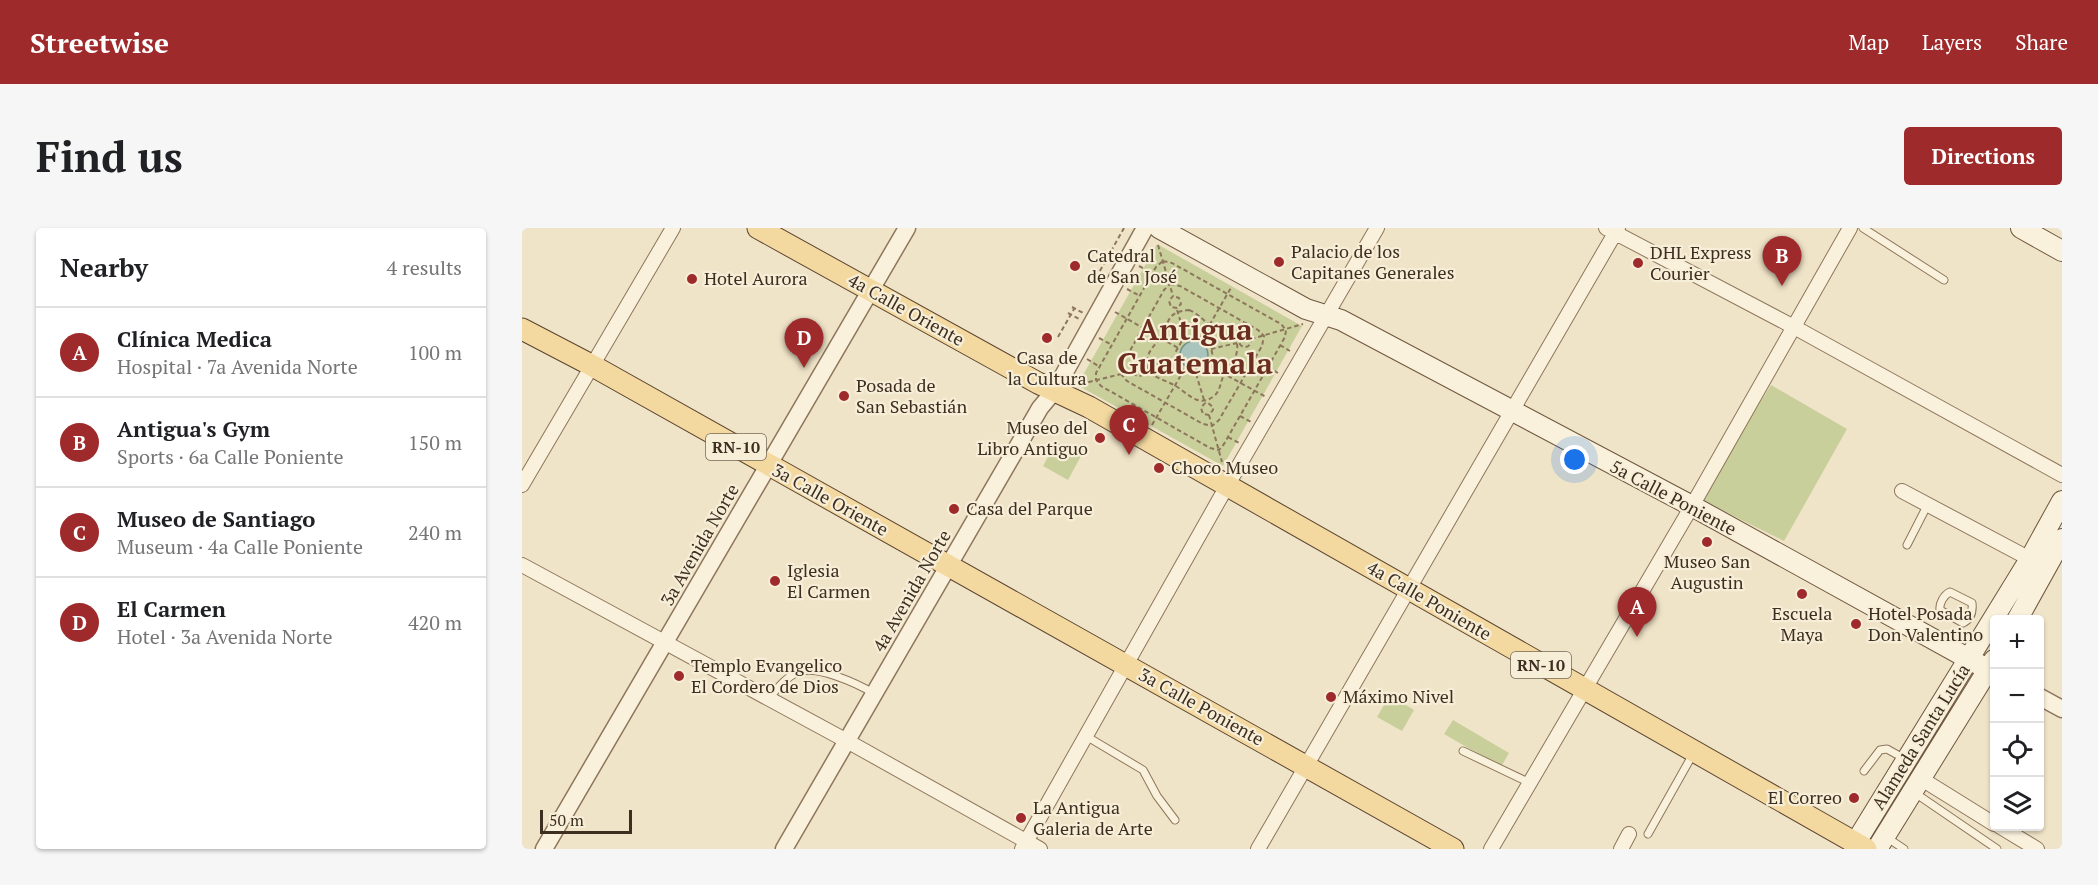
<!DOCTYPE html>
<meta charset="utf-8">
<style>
:root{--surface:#fff;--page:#f6f6f6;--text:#202124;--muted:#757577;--line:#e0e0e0;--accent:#9e2a2b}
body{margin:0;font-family:"PT Serif",serif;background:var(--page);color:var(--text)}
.controls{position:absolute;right:18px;bottom:18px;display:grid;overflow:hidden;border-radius:6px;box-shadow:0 2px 4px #0004}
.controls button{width:54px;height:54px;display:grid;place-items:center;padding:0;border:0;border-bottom:2px solid var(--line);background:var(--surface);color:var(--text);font:30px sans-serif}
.scale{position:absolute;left:18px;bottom:15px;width:92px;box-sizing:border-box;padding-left:6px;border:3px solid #3d2e20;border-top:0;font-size:16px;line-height:21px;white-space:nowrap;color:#3d2e20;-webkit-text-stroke:4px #f7eed8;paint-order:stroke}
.you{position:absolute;left:1053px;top:232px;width:21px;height:21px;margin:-15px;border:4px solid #fff;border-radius:50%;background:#1a73e8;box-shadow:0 0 0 9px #1a73e833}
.badge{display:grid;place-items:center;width:39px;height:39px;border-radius:50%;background:var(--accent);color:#fff;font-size:20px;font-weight:700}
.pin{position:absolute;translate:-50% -50px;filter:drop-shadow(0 2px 3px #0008)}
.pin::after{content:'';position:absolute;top:32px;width:21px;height:18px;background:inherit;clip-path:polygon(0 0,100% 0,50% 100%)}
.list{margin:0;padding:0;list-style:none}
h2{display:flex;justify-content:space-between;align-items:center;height:78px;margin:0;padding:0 24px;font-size:26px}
h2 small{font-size:20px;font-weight:400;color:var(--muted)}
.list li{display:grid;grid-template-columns:39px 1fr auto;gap:18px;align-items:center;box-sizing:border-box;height:90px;padding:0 24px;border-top:2px solid var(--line)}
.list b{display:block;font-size:22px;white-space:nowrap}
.list p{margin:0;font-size:20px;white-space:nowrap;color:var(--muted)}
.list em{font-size:20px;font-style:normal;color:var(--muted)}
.icon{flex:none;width:33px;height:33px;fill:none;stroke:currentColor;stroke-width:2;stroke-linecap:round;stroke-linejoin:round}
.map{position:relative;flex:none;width:1540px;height:621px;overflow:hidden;border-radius:6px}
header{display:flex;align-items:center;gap:36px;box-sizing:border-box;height:84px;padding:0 30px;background:var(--accent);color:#fff}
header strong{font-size:28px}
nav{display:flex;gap:33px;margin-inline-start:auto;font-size:21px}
.intro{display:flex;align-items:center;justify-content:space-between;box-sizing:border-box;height:144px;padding:0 36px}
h1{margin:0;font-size:42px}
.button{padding:15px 27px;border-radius:6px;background:var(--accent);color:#fff;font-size:21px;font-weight:700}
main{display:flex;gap:36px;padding:0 36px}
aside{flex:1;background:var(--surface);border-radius:6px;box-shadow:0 2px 4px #0004}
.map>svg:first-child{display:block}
</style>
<header>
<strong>Streetwise</strong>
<nav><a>Map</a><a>Layers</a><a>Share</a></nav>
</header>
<div class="intro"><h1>Find us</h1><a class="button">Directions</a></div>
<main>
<aside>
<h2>Nearby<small>4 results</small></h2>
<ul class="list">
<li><span class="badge">A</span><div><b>Clínica Medica</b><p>Hospital · 7a Avenida Norte</p></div><em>100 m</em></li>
<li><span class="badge">B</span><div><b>Antigua's Gym</b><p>Sports · 6a Calle Poniente</p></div><em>150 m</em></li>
<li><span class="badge">C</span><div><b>Museo de Santiago</b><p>Museum · 4a Calle Poniente</p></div><em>240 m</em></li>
<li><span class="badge">D</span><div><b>El Carmen</b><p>Hotel · 3a Avenida Norte</p></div><em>420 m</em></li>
</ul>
</aside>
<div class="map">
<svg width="1540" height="621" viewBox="0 0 1540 621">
<rect width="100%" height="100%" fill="#f0e4c8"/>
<!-- green -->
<path fill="#c9cf9b" d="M635,16L780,98L701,238L557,158L556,156Z
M1249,157L1325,201L1262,313L1181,273L1223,198Z
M534,214L559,228L546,252L521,238Z
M868,467L892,482L880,503L855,489Z
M931,492L987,525L979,539L922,506Z"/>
<!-- water -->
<path fill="#a9c4bc" stroke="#6f938a" stroke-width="1.5" d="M658 127a14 14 0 1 1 28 0a14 14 0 1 1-28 0Z"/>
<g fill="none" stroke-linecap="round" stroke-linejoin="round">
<defs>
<path id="service" d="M1341,0L1422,52
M1385,317L1406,276
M1428,364L1450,375C1451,384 1449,391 1441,395L1418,382C1417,375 1422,367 1428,364Z
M247,470C255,461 263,450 274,445C292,435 336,456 353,466
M564,508L621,542L635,568L653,592
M941,523L1008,555
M1342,543L1358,522L1365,521L1383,531
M1393,565L1475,621
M1126,606L1171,526
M1364,609L1382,621"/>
<path id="minor" d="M1084,0L1272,99L1540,247
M0,257L151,0
M1380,263L1508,331
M0,337L325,513L518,621
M1398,550L1472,596
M1477,598L1515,621
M500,621L701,265L855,0
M736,621L1096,0
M969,621L1170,278L1328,0
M1099,621L1107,606"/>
<path id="tertiary" d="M1518,469L1540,481
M22,621L385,0
M262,621L518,180L533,162L623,0"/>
<path id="secondary" d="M637,0L784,81L819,92L1170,278L1467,442
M1499,0L1540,23
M1495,392L1540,311
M1334,614L1508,331L1540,273
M1355,621L1472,432"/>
<path id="primary" d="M236,0L516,155L567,179L1344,621
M0,101L71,138L931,621"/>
</defs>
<!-- service casing -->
<use href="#service" stroke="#8d765c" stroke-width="9"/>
<!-- minor casing -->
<use href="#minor" stroke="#8d765c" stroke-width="16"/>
<!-- tertiary casing -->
<use href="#tertiary" stroke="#8d765c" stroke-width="19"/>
<!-- secondary casing -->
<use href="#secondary" stroke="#6f573f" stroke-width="22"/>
<!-- primary casing -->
<use href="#primary" stroke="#5b4430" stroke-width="23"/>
<!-- path -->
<path stroke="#8d765c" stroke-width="2" stroke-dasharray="4.5 3" stroke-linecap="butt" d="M636,17L651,68L647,73L649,79L655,80L659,76L657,70L651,68
M641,33L650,35L759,96L764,102L763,109L702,216L697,222L688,220L579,158L574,152V145L634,39Z
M617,38L630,45
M571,42L582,47
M565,53L570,57L602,0
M648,56L658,58L736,102L742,108L740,118L697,192L690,198L681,196L605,153L599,146L600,137L642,62Z
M605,61L618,68
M550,79L561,85
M655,82L664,111
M667,82C675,85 680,91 687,96C700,103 707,100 715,115C717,131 708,134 702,147C698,154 699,162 692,168C676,181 665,164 652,157C641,151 622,148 625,131C627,121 635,116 639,108C648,91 646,84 667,82Z
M593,84L656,120
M546,85L557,91
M675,107L688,115L691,129L681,143L668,146L655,138L653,125L661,111Z
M717 113a6 6 0 1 1 12 0a6 6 0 1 1-12 0Z
M536,109L552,81
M577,110L590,117
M680,110L710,58
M729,111L781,96
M758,117L768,123
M689,121L715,115
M565,131L578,139
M611 142a6 6 0 1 1 12 0a6 6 0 1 1-12 0Z
M686,137L744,169
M625,138L654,131
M746,139L756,145
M674,146L683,175L679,180L681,186L687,187L691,182V179L686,175H683
M559,156L611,143
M687,187L700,234
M718,188L729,194
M630,197L662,142
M706,209L717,215"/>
<!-- service -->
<use href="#service" stroke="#faf1dc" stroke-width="7"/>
<!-- minor -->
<use href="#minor" stroke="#faf1dc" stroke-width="14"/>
<!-- tertiary -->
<use href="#tertiary" stroke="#faf1dc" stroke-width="16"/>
<!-- secondary -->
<use href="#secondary" stroke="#faf1dc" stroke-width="20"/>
<!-- primary -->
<use href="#primary" stroke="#f3d9a0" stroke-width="21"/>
</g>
<!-- markers -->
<g fill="#9e2a2b" stroke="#f7eed8" stroke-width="2">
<circle cx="757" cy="34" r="6"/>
<circle cx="1116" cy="35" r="6"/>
<circle cx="553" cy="38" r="6"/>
<circle cx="170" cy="51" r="6"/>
<circle cx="525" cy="110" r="6"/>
<circle cx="322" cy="168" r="6"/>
<circle cx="578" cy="210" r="6"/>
<circle cx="637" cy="240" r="6"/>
<circle cx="432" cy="281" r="6"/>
<circle cx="1185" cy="314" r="6"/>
<circle cx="253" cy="353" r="6"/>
<circle cx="1280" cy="366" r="6"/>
<circle cx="1334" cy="396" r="6"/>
<circle cx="157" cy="448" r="6"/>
<circle cx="809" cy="469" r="6"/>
<circle cx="1332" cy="570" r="6"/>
<circle cx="499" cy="590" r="6"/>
</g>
<g text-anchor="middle" stroke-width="4.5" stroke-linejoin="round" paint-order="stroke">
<!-- shield labels -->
<g fill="#f7eed8" stroke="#756857" stroke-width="1.5">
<rect x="184" y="206" width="60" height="26" rx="4.5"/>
<rect x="989" y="424" width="60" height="26" rx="4.5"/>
</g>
<g font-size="16" font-weight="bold" fill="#3d2e20">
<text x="214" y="225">RN-10</text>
<text x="1019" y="443">RN-10</text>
</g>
<!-- poi labels -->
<g font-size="18" fill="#3d2e20" stroke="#f7eed8" text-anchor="start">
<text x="769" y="30">Palacio de los<tspan x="769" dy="21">Capitanes Generales</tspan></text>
<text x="1128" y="31">DHL Express<tspan x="1128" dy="21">Courier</tspan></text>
<text x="565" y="34">Catedral<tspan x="565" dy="21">de San José</tspan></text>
<text x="182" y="57">Hotel Aurora</text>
<text x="525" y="136" text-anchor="middle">Casa de<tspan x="525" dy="21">la Cultura</tspan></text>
<text x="334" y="164">Posada de<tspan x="334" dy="21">San Sebastián</tspan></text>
<text x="566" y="206" text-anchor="end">Museo del<tspan x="566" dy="21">Libro Antiguo</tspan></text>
<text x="649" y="246">Choco Museo</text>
<text x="444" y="287">Casa del Parque</text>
<text x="1185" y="340" text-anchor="middle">Museo San<tspan x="1185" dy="21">Augustin</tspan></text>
<text x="265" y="349">Iglesia<tspan x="265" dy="21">El Carmen</tspan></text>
<text x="1280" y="392" text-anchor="middle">Escuela<tspan x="1280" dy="21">Maya</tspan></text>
<text x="1346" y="392">Hotel Posada<tspan x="1346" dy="21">Don Valentino</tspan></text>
<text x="169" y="444">Templo Evangelico<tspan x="169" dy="21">El Cordero de Dios</tspan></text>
<text x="821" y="475">Máximo Nivel</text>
<text x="1320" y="576" text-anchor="end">El Correo</text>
<text x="511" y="586">La Antigua<tspan x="511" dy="21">Galeria de Arte</tspan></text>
</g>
<!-- street labels -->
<g font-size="18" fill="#3d2e20" stroke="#f7eed8">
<text transform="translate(384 82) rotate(29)" y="6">4a Calle Oriente</text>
<text transform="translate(1151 270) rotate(28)" y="6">5a Calle Poniente</text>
<text transform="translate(308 272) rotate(29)" y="6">3a Calle Oriente</text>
<text transform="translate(178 317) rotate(-60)" y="6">3a Avenida Norte</text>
<text transform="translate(390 363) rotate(-60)" y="6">4a Avenida Norte</text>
<text transform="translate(907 373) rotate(30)" y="6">4a Calle Poniente</text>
<text transform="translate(679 479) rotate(29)" y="6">3a Calle Poniente</text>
<text transform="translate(1399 509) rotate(-58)" y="6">Alameda Santa Lucía</text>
</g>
<!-- town labels -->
<g font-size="30" font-weight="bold" fill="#6b2e1e" stroke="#f7eed8">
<text x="673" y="112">Antigua<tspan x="673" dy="34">Guatemala</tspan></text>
</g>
</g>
</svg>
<div class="controls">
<button>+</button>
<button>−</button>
<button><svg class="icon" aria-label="locate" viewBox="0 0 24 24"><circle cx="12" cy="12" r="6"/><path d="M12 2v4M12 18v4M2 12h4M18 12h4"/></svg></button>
<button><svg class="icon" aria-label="layers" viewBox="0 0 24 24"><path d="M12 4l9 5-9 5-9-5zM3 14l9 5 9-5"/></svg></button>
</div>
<div class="scale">50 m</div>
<div class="you"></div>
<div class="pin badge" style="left:1115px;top:409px">A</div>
<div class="pin badge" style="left:1260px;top:58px">B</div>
<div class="pin badge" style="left:607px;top:227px">C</div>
<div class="pin badge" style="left:282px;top:140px">D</div>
</div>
</main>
